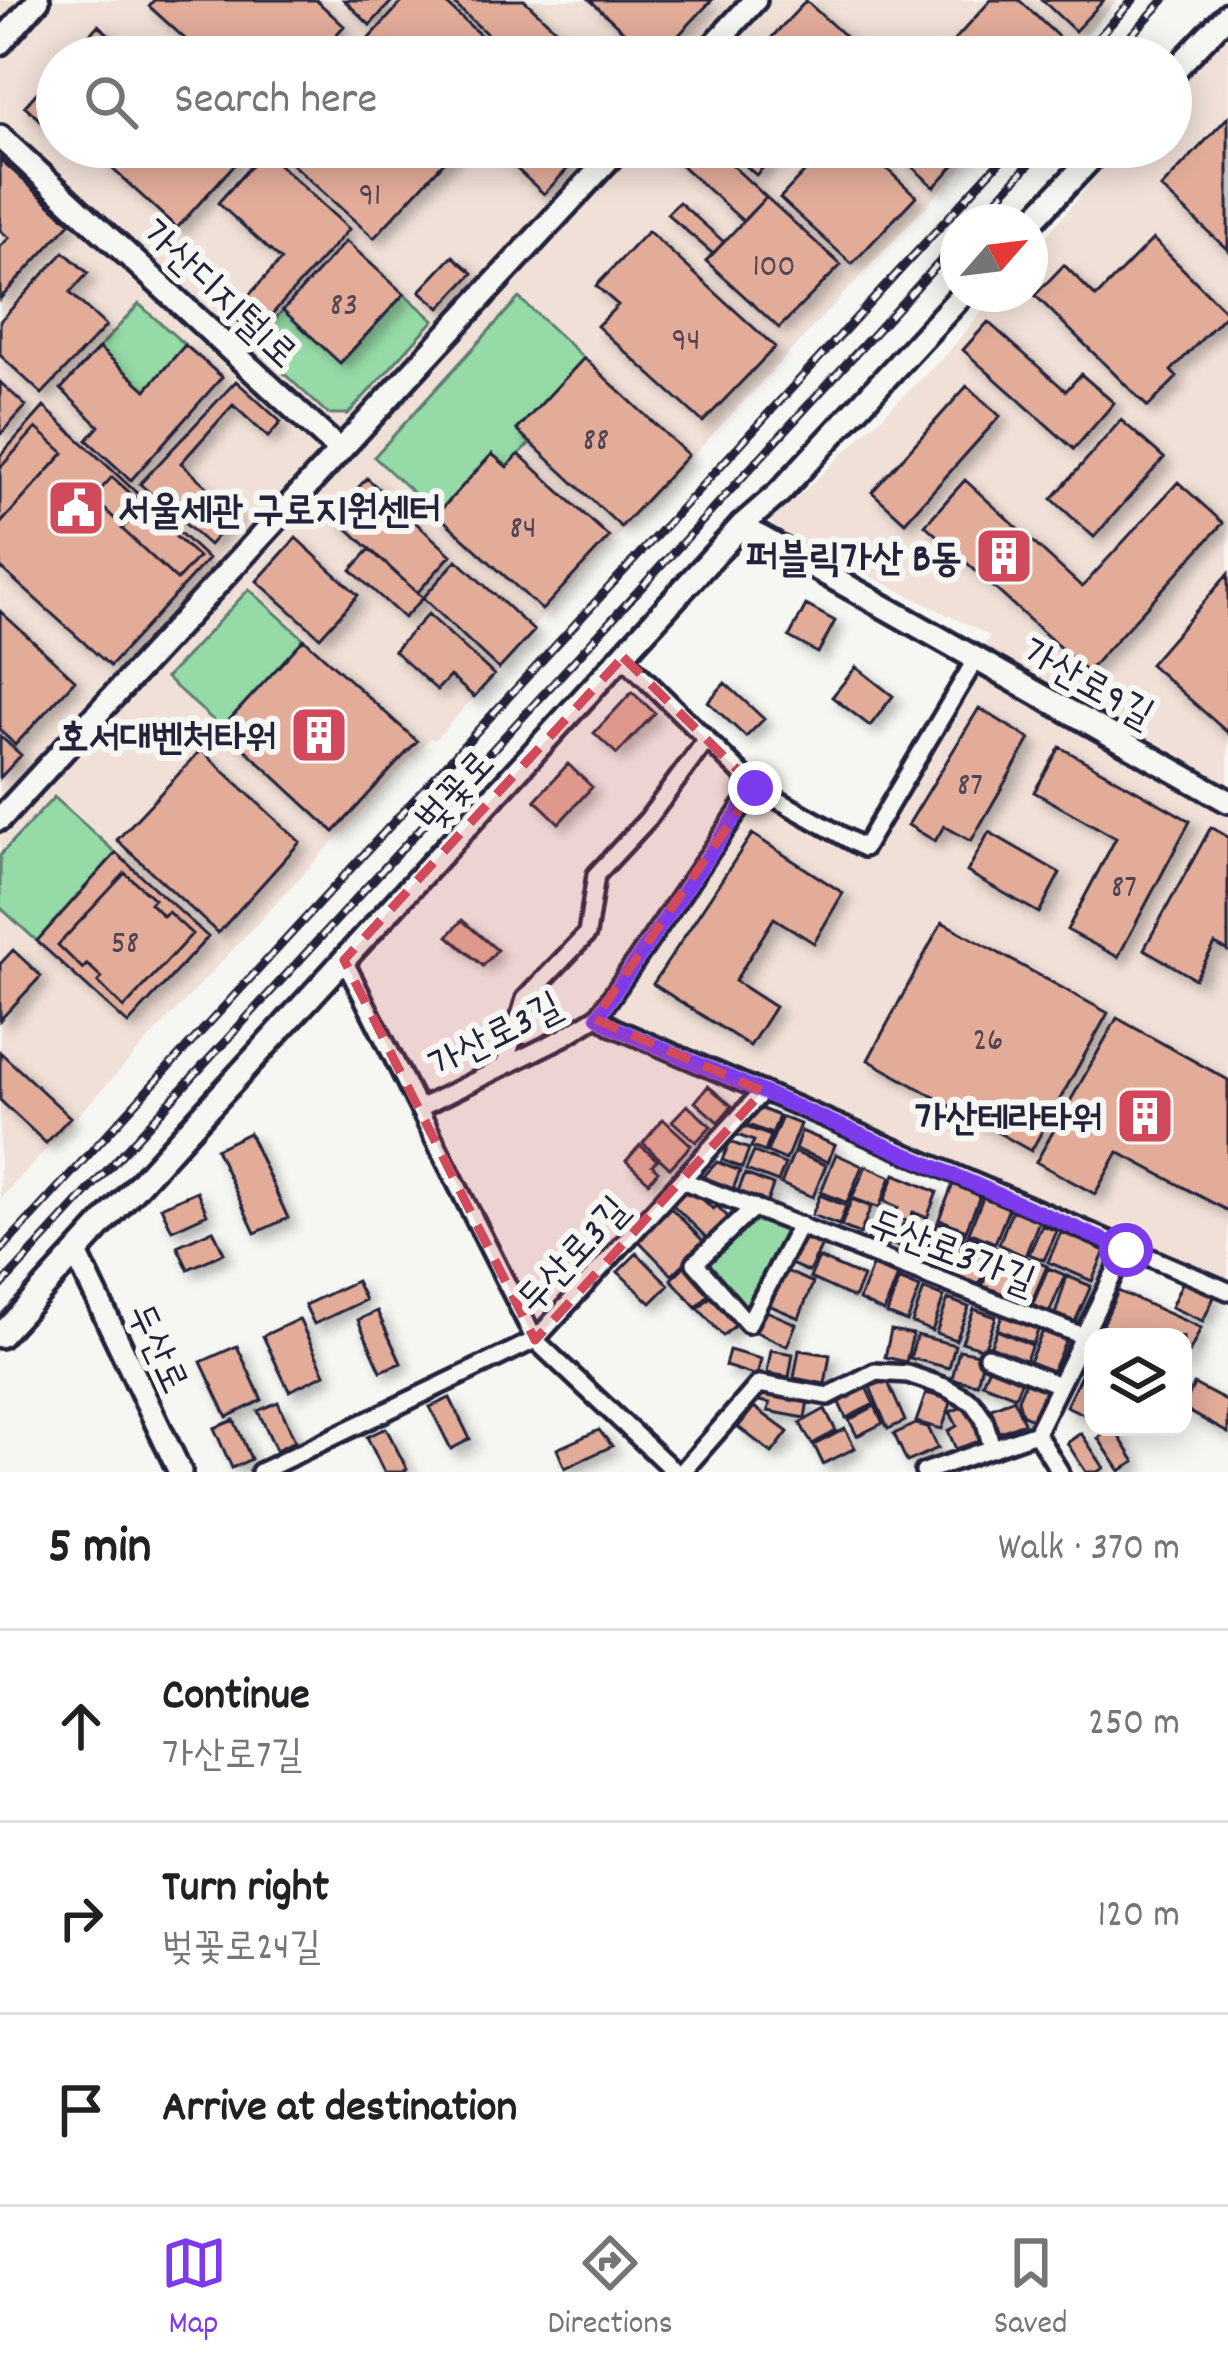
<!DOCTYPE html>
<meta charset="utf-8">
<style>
:root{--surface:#fff;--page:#f6f6f6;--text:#202124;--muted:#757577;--line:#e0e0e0;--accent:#7c3aed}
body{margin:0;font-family:Dekko,"Poor Story",sans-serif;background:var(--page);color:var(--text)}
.controls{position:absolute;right:36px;bottom:36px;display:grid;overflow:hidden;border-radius:24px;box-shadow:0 6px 30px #0003}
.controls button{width:108px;height:108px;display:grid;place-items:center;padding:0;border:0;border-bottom:3px solid var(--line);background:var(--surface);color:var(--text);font:60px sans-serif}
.compass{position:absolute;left:940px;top:204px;width:108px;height:108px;border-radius:50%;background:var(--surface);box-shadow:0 6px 30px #0003;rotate:62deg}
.stop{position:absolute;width:36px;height:36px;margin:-27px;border:9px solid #7c3aed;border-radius:50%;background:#fff}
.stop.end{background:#7c3aed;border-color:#fff;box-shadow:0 3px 12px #0008}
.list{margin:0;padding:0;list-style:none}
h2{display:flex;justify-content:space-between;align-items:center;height:156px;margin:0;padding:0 48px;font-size:51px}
h2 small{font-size:39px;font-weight:400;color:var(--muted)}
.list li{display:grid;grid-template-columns:78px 1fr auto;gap:36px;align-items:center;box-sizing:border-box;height:192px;padding:0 48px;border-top:3px solid var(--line)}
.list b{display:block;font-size:45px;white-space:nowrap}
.list p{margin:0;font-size:39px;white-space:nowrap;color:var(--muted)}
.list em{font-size:39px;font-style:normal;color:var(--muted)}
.icon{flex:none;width:66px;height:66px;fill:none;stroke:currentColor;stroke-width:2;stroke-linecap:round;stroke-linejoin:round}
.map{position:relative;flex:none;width:1228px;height:1472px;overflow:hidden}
.search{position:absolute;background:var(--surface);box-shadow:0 6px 30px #0003;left:36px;right:36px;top:36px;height:132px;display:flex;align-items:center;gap:30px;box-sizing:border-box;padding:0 42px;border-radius:66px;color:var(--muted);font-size:45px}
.sheet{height:732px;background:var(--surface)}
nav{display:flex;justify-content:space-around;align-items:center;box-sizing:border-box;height:168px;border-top:3px solid var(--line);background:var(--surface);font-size:33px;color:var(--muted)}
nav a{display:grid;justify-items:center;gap:6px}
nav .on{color:var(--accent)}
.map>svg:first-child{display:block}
</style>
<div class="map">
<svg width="1228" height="1472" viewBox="0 0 1228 1472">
<defs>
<filter id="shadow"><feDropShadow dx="7" dy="7" stdDeviation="6" flood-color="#0004"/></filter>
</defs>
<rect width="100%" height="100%" fill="#f6f6f2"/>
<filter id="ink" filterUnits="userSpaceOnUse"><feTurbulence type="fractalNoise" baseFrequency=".00833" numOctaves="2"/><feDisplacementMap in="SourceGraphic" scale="24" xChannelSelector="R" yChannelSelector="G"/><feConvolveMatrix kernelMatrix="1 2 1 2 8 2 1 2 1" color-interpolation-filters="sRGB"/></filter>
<g filter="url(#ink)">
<!-- built -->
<path fill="#f0e0d7" d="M0,0H1118L1064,57H57V147H981L532,628L534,631L435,740L430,738L0,1199Z
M1228,20V1278L598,1016L755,787L864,847L990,636L784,533L768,521L798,497L944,357L997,294H1030V255L1121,147H1171V87Z"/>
<!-- green -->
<path fill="#95daa7" stroke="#5c7e71" stroke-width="3" d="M404,294L434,320L348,414H328L252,344L283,310L341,363Z
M519,298L584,358L517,430L530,443L507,467L492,454L437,514L374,457Z
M139,304L185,345L146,390L99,348Z
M249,589L304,639L222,728L166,678Z
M54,797L116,853L37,941L0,907V855Z
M754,1207L800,1225L748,1324L695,1263Z"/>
<!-- building -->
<path fill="#e2ac99" stroke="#22223b" stroke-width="3" filter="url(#shadow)" d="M154,0H316L344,26L316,57H205L149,6Z
M344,0H393L370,25Z
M404,0H442L504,57H352Z
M450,0H524L580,52L575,57H512Z
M590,0H712L658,57H651Z
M991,0H1019L1066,44L1054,57H939Z
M1042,0H1104L1075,31Z
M806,1L868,57H768L760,50Z
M98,25L135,57H69Z
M57,70V136L25,106Z
M1228,117V250L1161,188Z
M117,147H169L178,155L185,147H232L242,156L177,228L104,161Z
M273,147H458L374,238Z
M493,147H588L544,194Z
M676,147H712L766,197L743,221L669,154Z
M725,147H762L773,157L756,175Z
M828,147H863L916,196L852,264L780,198Z
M891,147H971L934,187Z
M264,151L349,229L254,334L231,315L281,260L218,203Z
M0,159L70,223L0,299V247L9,238L0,230Z
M766,197L841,265L779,328L706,261Z
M679,202L724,242L713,254L667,214Z
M648,231L775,347L703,422L597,326L618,305L596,286Z
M1153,239L1227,313L1171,371L1177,377L1148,407L1035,295L1064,265L1096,297Z
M346,241L404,294L340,363L283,310Z
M64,252L88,273L70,293L106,326L42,394L0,355V321Z
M453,256L473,273L440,308L420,291Z
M988,322L1066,391L1081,374L1114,403L1074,449L963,350Z
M185,345L222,377L131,480L87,440L99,426L61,389L99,348L146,390Z
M584,358L688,455L621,527L517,430Z
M236,381L281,422L268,437L233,405L181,463L237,514L209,545L140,484Z
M0,382L26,406L0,435Z
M967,386L1000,416L905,522L872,492Z
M44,407L208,559L110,666L0,567V456Z
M1121,420L1164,458L1094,537L1052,499Z
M36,428L64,453L0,524V468Z
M492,454L507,467L519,454L609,537L542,610L437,514Z
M112,477L136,498L116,520L93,498Z
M367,478L451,555L417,593L333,515Z
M965,480L1082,587L1178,482L1223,523L1087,672L925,525Z
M142,506L198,557L177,580L122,529Z
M296,538L358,595L320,637L257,581Z
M370,549L423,598L404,618L351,570Z
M457,560L534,631L499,669L423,598Z
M1228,574V733L1150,664Z
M806,605L835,621L818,653L789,637Z
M0,611L75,680L15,745L0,730Z
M428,614L494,675L474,697L450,676L437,690L394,651Z
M304,639L417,741L334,832L222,728Z
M856,667L893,696L870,726L832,697Z
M725,683L764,719L746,737L708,702Z
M632,692L655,713L617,754L594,733Z
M979,708L1030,739L971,841L944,826L935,841L908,825Z
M0,736L21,755L0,778Z
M1060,747L1190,821L1118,957L1067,930L1116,838L1034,792Z
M201,750L300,842L218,933L117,840Z
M568,764L592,787L559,823L535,800Z
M1211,827L1228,837V951L1215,944L1195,979L1144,949Z
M989,832L1060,873L1039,913L967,872Z
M752,834L843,893L814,943L774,918L735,981L775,1007L750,1046L653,984Z
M116,853L208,937L128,1024L37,941Z
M125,873L154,899L150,903L163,916L168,912L192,934L124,1008L98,982L102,978L87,964L83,969L58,945Z
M462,920L497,950L483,966L448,936Z
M942,922L1108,1013L1031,1151L868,1060Z
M13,950L41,976L0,1020V964Z
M1117,1018L1228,1080V1211L1118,1152L1095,1194L1036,1162Z
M0,1052L70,1117L46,1143L0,1100Z
M708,1086L732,1106L718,1122L695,1102Z
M687,1105L711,1126L696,1142L672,1121Z
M762,1109L779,1116L772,1134L748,1125L753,1113Z
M782,1117L800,1124L786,1160L767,1152Z
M663,1119L691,1145L670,1168L643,1143Z
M741,1125L771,1136L765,1152L751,1147L754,1141L737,1135Z
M801,1131L835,1145L828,1162L795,1149Z
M249,1133L288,1218L255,1233L216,1149Z
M730,1142L749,1149L742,1168L722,1160Z
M640,1145L657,1160L652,1165L658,1171L649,1182L626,1161Z
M754,1152L785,1164L778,1182L746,1170Z
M794,1152L826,1165L813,1197L781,1184Z
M836,1154L862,1166L847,1203L821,1192Z
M717,1162L740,1171L733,1189L703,1177Z
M866,1166L891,1177L879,1208L852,1198Z
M745,1174L773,1185L766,1205L737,1194Z
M895,1174L937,1192L927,1218L913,1212L909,1222L894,1217L898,1207L884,1201Z
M953,1184L980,1196L966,1230L939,1219Z
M690,1187L713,1209L717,1206L730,1219L709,1240L673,1205Z
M197,1191L207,1214L172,1230L161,1207Z
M820,1195L846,1206L839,1225L812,1215Z
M983,1197L1009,1208L995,1243L969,1232Z
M852,1199L871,1207L860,1234L841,1226Z
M671,1208L705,1243L672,1275L639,1241Z
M1012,1210L1039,1221L1025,1256L999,1244Z
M878,1215L897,1223L887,1249L868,1240Z
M938,1222L965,1233L949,1273L922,1262Z
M903,1224L925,1235L917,1255L894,1245Z
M1042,1225L1057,1231L1044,1260L1029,1254Z
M213,1230L224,1253L188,1269L177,1246Z
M1061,1232L1105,1251L1092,1281L1048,1262Z
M968,1235L994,1246L979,1285L953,1274Z
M799,1236L822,1245L809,1272L786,1262Z
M996,1248L1023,1259L1008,1296L982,1286Z
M637,1253L669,1285L651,1303L618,1272Z
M819,1258L863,1277L854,1298L810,1278Z
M1028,1258L1047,1266L1032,1301L1014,1294Z
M689,1262L713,1290L696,1307L671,1279Z
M872,1266L898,1276L884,1312L859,1300Z
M1048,1268L1065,1275L1049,1313L1032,1306Z
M784,1270L813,1283L799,1318L766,1304Z
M1067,1276L1091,1286L1073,1326L1054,1318Z
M899,1279L920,1288L907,1322L887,1314Z
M356,1281L365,1300L314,1324L305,1305Z
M1183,1281L1215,1295L1203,1321L1171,1307Z
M924,1289L944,1297L932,1331L912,1323Z
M1118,1291L1201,1328L1183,1366V1337H1120L1101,1329Z
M715,1293L740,1321L723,1336L698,1308Z
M948,1299L969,1307L956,1340L936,1333Z
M974,1309L996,1317L984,1349L962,1342Z
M764,1310L796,1324L787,1346L754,1331Z
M377,1311L401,1363L381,1371L358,1320Z
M1004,1311L1040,1325L1033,1344L997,1329Z
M299,1319L325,1374L289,1391L263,1336Z
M1044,1329L1067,1338L1049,1378L1026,1368Z
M891,1330L913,1334L906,1362L885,1357Z
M997,1330L1032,1345L1023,1366L988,1352Z
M917,1335L955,1345L949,1368L910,1358Z
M237,1346L262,1400L227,1417L201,1362Z
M729,1350L761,1359L757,1376L725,1366Z
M771,1350L793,1354L789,1377L767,1373Z
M799,1350L830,1355L825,1384L794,1378Z
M959,1350L984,1355L977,1384L952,1379Z
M991,1363L1023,1377L1015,1396L982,1383Z
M1083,1371L1093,1376V1407L1088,1416L1066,1406Z
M1027,1378L1049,1387L1034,1420L1022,1414L1018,1399Z
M887,1380L905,1421L888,1429L870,1387Z
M1194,1384L1228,1402V1433L1183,1408Z
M866,1387L874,1404L846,1418L838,1401Z
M761,1391L808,1400L805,1418L768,1411L770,1403L759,1401Z
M926,1393L952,1400L942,1429L916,1422Z
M450,1398L470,1439L451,1449L430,1407Z
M1014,1399L1024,1423L995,1434L986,1410Z
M278,1402L295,1441L276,1450L258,1411Z
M967,1405L985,1439L956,1449L948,1431L957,1426L950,1412Z
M875,1406L883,1423L857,1436L849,1420Z
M754,1407L788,1432L772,1453L738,1427Z
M825,1409L836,1431L812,1444L800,1423Z
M234,1420L251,1459L232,1468L214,1428Z
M916,1424L928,1427L938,1448L907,1462L894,1434Z
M1113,1427L1135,1462L1120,1471L1098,1438Z
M386,1428L407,1469L401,1472H384L367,1437Z
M845,1429L855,1448L823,1464L814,1445Z
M599,1430L612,1446L565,1468L557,1449Z
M1081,1433L1104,1468L1097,1472H1086L1067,1443Z"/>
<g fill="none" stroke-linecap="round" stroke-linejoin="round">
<defs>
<path id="street" d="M623,657L755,787L864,848L976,659
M344,960L535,1340L675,1472
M598,1016L613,1027L1228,1291
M504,1067L525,999L587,934L596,875L648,819L707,739
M420,1108L564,1037L598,1016L755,787
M684,1181L1083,1336
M754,1207L695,1263L748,1324L800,1225
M987,1356L1059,1385
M260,1472L535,1340L763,1091
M682,1472L759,1384L828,1396L875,1372L908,1374L945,1387L972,1402L984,1419L992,1448
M924,1472L1036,1433
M1060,1472L1036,1433L1126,1249"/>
<path id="secondary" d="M0,43L38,0
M703,57L755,0
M1171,74L1228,14
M0,137L340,451
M1030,223L1102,147
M741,526L1228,801
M0,819L620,147
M76,1253L180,1472
M0,1336L741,526L779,493L963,294"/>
</defs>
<!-- street casing -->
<use href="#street" stroke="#22223b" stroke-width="24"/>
<!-- secondary casing -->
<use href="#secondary" stroke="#22223b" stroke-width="30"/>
<!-- street -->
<use href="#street" stroke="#f6f6f2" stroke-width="15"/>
<!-- secondary -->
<use href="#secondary" stroke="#f6f6f2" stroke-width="21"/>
<defs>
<path id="rail" d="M1080,57L1133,0
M1111,57L1164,0
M976,222L1045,147
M0,1251L1013,147
M0,1287L958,242"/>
</defs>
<!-- rail casing -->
<use href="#rail" stroke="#22223b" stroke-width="9"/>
<!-- rail -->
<use href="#rail" stroke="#f6f6f2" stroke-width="4.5" stroke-dasharray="14" stroke-linecap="butt"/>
</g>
</g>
<g fill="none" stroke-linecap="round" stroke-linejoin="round" filter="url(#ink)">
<!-- route -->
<path stroke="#7c3aed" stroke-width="15" d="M755,788L598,1016L613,1027L1126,1250"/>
</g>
<!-- marked area -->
<path fill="#d1495b" fill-opacity="0.2" stroke="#d1495b" stroke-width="9" stroke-dasharray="24 15" stroke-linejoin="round" d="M623,657L755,787L595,1019L763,1091L535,1340L344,960Z"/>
<!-- icons -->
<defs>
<symbol id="civic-square" viewBox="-11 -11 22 22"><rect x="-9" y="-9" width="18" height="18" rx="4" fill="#d1495b" stroke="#f6f6f2"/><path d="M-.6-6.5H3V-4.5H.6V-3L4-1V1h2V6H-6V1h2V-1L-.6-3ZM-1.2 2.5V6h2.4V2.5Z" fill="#fff"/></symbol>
<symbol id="building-square" viewBox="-11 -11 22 22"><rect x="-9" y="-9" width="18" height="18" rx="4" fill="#d1495b" stroke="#f6f6f2"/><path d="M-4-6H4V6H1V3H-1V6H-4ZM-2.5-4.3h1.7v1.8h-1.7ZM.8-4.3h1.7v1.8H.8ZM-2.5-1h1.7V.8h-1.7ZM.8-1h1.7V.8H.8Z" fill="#fff"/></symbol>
</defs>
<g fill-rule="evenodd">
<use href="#civic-square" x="43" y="475" width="66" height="66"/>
<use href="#building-square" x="971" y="523" width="66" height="66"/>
<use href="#building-square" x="286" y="702" width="66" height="66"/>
<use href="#building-square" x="1112" y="1083" width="66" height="66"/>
</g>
<g text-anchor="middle" stroke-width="12" stroke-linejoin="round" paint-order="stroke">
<!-- number labels -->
<g font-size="33" fill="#524452">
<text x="370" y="204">91</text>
<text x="774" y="275">100</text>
<text x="344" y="314">83</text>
<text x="686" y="349">94</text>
<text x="596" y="449">88</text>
<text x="523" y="537">84</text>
<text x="970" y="794">87</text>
<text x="1124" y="896">87</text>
<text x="125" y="952">58</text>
<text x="988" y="1049">26</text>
</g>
<!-- street labels -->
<g font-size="39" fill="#22223b" stroke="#f6f6f2">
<text transform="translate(221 292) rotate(43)" y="14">가산디지털1로</text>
<text transform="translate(1089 681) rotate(29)" y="14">가산로9길</text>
<text transform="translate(453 789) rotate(-47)" y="14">벚꽃로</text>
<text transform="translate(494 1033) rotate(-27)" y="14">가산로3길</text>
<text transform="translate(953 1250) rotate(21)" y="14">두산로3가길</text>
<text transform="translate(571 1253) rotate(-47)" y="14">두산로3길</text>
<text transform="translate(160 1347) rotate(65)" y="14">두산로</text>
</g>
<!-- poi labels -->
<g font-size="39" font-weight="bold" fill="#22223b" stroke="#f6f6f2" text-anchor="end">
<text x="118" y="522" text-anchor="start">서울세관 구로지원센터</text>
<text x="962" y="570">퍼블릭가산 B동</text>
<text x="277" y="749">호서대벤처타워</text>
<text x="1103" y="1130">가산테라타워</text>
</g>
</g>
</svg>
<div class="controls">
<button><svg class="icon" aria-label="layers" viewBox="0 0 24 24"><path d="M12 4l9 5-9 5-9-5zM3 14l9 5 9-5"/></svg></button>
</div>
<svg class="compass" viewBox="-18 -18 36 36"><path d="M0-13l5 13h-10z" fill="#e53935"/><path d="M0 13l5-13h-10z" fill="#757577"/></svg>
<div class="stop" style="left:1126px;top:1250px"></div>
<div class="stop end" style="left:755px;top:788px"></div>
<div class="search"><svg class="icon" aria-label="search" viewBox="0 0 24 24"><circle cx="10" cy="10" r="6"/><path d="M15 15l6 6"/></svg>Search here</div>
</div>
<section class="sheet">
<h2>5 min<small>Walk · 370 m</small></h2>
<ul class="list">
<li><svg class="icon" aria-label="ahead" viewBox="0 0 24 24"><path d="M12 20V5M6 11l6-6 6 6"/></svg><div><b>Continue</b><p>가산로7길</p></div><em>250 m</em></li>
<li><svg class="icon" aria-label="right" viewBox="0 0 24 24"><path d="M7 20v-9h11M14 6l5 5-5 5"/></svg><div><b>Turn right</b><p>벚꽃로24길</p></div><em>120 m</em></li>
<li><svg class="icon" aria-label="arrive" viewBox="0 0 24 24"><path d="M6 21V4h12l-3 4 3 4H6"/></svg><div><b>Arrive at destination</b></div></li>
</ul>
</section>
<nav>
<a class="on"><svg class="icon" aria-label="map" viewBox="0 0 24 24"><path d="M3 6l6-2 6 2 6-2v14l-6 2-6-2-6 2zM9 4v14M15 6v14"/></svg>Map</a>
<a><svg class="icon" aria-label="directions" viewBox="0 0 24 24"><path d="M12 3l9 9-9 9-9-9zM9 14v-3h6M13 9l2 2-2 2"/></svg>Directions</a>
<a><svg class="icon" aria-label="saved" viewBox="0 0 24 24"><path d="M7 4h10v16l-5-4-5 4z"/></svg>Saved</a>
</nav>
